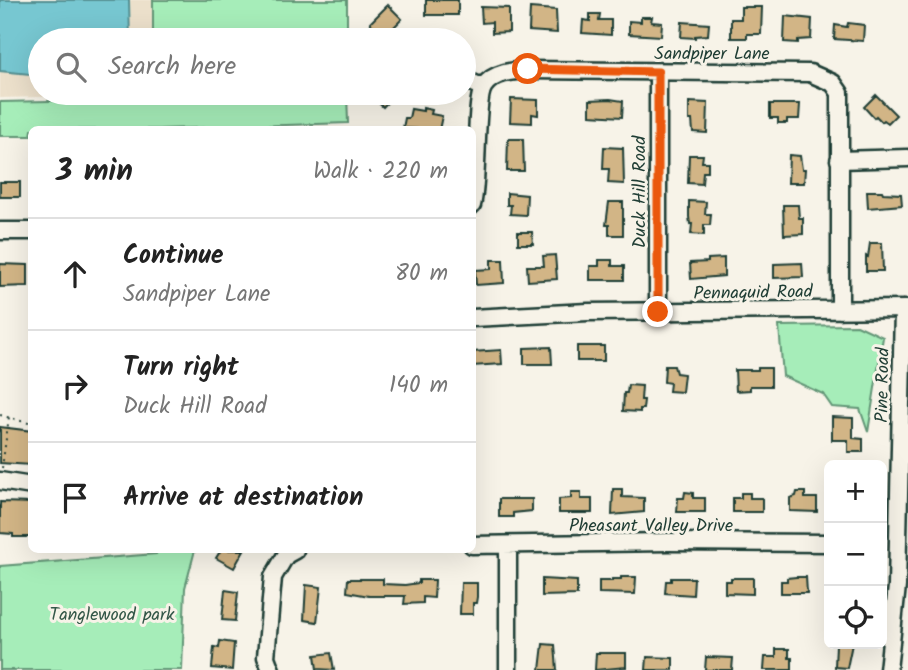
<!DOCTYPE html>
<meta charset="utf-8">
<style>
:root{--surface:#fff;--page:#f6f6f6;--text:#222;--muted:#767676;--line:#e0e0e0}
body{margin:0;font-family:Kalam,sans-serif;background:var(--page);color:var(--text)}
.controls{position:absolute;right:21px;bottom:21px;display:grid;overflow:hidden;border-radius:10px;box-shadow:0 7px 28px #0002}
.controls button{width:63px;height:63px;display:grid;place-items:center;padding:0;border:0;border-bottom:2px solid var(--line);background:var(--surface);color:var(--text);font:35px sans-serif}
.stop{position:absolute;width:21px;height:21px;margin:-16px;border:5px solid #ea580c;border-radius:50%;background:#fff}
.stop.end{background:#ea580c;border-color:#fff;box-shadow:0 2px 7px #0008}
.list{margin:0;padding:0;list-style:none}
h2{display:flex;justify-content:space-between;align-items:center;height:91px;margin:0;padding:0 28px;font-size:30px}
h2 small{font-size:23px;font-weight:400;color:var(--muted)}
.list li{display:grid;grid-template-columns:46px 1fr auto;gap:21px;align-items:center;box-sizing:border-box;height:112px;padding:0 28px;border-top:2px solid var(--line)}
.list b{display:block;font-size:26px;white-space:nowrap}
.list p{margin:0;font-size:23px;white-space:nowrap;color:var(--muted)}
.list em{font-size:23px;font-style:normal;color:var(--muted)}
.icon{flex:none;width:38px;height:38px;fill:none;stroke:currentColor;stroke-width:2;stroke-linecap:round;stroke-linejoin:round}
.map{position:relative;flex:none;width:908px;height:670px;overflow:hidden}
.search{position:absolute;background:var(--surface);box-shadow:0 7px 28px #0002;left:28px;top:28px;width:448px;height:77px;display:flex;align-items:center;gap:18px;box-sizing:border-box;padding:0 24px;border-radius:38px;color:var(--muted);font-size:26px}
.panel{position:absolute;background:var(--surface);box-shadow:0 7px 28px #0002;left:28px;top:126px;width:448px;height:427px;border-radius:10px}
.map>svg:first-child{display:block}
</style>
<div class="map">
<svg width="908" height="670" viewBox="0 0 908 670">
<rect width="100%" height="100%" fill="#f7f3e8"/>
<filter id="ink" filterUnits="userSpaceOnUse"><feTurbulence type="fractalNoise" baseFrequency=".0143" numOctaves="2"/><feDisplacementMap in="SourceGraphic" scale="14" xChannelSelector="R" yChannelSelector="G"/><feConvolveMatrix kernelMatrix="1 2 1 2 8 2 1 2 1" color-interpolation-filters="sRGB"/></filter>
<g filter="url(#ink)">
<!-- built -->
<path fill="#ece0cb" d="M0,0H158L159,40H40V93L161,94L0,98Z"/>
<!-- green -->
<path fill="#a6edb9" stroke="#629576" stroke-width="2" d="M153,0H347V40H153Z
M151,93H347L348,123L161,129L32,130L31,136H0V102L149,99Z
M857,325L883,337L868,432L860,409L832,407L823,394L783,376L779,326Z
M158,550H195L185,588L182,670H0V566L156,554Z"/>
<!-- water -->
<path fill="#77c7d1" stroke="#549092" stroke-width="2" d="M0,0H129L130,40H40V75L0,71Z"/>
<!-- building -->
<path fill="#d2b586" stroke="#1f3d34" stroke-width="2" d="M426,0H458V15H426Z
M388,5L402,19L384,37L370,23Z
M481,7L509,8V32L492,33V22L482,23Z
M741,7H762L761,34H747V38H731V19H741Z
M530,8L556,10L557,33L529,31Z
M590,14H600L599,20H611V35L582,33L583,20L590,21Z
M785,16L812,19L811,39L798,40V43L784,42Z
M641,17H652L651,22L662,23L661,36L629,34V21L641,22Z
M682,22L709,24L708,35L695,36V38L681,37Z
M848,23L864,25L863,41L834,39L835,25L847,27Z
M368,93H396L383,107Z
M876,95L896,115L888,123L884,120L882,122L876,116L874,118L864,107Z
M511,99L538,100V115L532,114V123L510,122Z
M610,99L623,101L622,117L590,115V100Z
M689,102L708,103L707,133L693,132L692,120H689Z
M770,104H800L799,119H787V123H778V118H770Z
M423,108L432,110L431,114L442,116L439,130L403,128L405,118H409L411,109L423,111Z
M508,139H523L524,171H507Z
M604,147L623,148L624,184L608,183L609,169H603Z
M689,155H703L702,162H708V172H703L702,184L688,183Z
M789,155L800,156L802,169H805L804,183H788Z
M0,182H20V197H0Z
M867,191H882L883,193L901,194L902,205L868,208Z
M507,193L527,195L526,215L510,214L511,205H507Z
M689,201L706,202L705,214H711L710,225H704V235L691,234L692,224H690L689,217Z
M609,202H623V235H609V225H606Z
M783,205H798L799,218H803V234L784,235Z
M518,232H532L533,244H518Z
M870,243H882L883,271H866V256L868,257Z
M555,255L557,279L528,281L527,266H544L543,256Z
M724,258V276L691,279L690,263L708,262V259Z
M491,260H503L504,283L476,285L475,270L491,269Z
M599,260H612V266H624V280H590V266H599Z
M802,263L803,277L774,278V264Z
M0,264L28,265V286L0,287Z
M577,346H604V361H577Z
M551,347L552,364H524V348Z
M501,350L502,364L472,366V352Z
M665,366H674L676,373L684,374L682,392L669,391L670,383L664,382Z
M758,368H771V386H750V390L736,391L735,370H758Z
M628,385L642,386L641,400H644L643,409H640V412L623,411L624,393H627Z
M832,417L853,418V438L863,439V452H848V440H832Z
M0,427L32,431V465L0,463Z
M613,489H622V497L644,498V512L612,515Z
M571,492H581V499H592V513H559V499L571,498Z
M685,492L693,493V498H705V512H677L678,498H684Z
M797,492H805V498H817V512L790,511V498L796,496Z
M741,493H750V498H762V512H733V498H741Z
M499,499H532V511L513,513V517H499Z
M0,502L32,503V537H13V534L0,533Z
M221,550H244L234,568L216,558Z
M621,577H636L635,594L599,593V581H612V579H621Z
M796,577H806L807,593H781V581H787V578Z
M671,578H694L693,595L665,593L666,581H671Z
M731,578H753V594L725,593V581H731Z
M348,579H383V584L405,585L419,583V580H435L434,598L423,597V603L404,604L405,596H369L347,592Z
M542,579L577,581V595L542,596Z
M461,583H477V597L476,603H473V614H460Z
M306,585L321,587L317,622L304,620Z
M225,590L238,592L235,621L222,620Z
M220,641L234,643L232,670L212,668L214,647L219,648Z
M543,644L555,645L557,670H540Z
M836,644H852L847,668L835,667Z
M776,649H789V658H792V670H764L765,657H776Z
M331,653L334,670L317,669L315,655Z
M596,653H626V667L595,670Z
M647,657L673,658V670H646Z
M706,657L733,658L732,670H705Z"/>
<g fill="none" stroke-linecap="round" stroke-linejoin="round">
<defs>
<path id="minor" d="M658,72V312
M464,79L482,87
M839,160L908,158
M472,205C479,180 474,99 484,86C494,72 513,71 528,70L810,73L833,83L840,93V310
M0,231H32
M472,318L588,312L908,309
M0,481L32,486
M472,545L668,542L829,543
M508,545V670
M271,670L266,657L273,577L286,555L295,550
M888,670L897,586L903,309"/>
</defs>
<!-- minor casing -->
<use href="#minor" stroke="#1f3d34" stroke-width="21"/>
<!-- path -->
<path stroke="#1f3d34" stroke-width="2" stroke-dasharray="2 5" stroke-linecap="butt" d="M0,415L32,424
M2,468L9,417"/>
<!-- minor -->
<use href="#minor" stroke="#f7f3e8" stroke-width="16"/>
</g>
</g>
<g fill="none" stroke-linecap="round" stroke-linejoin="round" filter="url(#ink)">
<!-- route -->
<path stroke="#ea580c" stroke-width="9" d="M528,69L658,72V312"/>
</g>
<g text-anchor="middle" stroke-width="6" stroke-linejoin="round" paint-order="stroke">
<!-- street labels -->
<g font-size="18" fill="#1f3d34" stroke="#f7f3e8">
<text x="712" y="59">Sandpiper Lane</text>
<text transform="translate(639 192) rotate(-90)" y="6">Duck Hill Road</text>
<text transform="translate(753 292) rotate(-1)" y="6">Pennaquid Road</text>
<text transform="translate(882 385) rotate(-89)" y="6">Pine Road</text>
<text x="651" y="531">Pheasant Valley Drive</text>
</g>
<!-- park labels -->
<g font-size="18" fill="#335748" stroke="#f7f3e8">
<text x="112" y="620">Tanglewood park</text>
</g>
</g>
</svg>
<div class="controls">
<button>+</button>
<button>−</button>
<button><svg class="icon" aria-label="locate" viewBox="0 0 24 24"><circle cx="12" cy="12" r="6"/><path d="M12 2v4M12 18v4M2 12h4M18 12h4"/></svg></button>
</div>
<div class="stop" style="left:528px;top:69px"></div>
<div class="stop end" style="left:658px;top:312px"></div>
<div class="search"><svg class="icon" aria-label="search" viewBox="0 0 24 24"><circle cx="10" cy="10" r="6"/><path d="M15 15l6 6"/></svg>Search here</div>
<section class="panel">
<h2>3 min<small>Walk · 220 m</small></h2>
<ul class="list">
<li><svg class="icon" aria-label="ahead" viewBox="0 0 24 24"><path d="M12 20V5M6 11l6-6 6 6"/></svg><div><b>Continue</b><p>Sandpiper Lane</p></div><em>80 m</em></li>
<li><svg class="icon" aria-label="right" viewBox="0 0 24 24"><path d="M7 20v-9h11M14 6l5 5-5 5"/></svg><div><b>Turn right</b><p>Duck Hill Road</p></div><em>140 m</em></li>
<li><svg class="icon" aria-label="arrive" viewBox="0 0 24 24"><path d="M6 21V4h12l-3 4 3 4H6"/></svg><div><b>Arrive at destination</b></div></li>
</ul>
</section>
</div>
